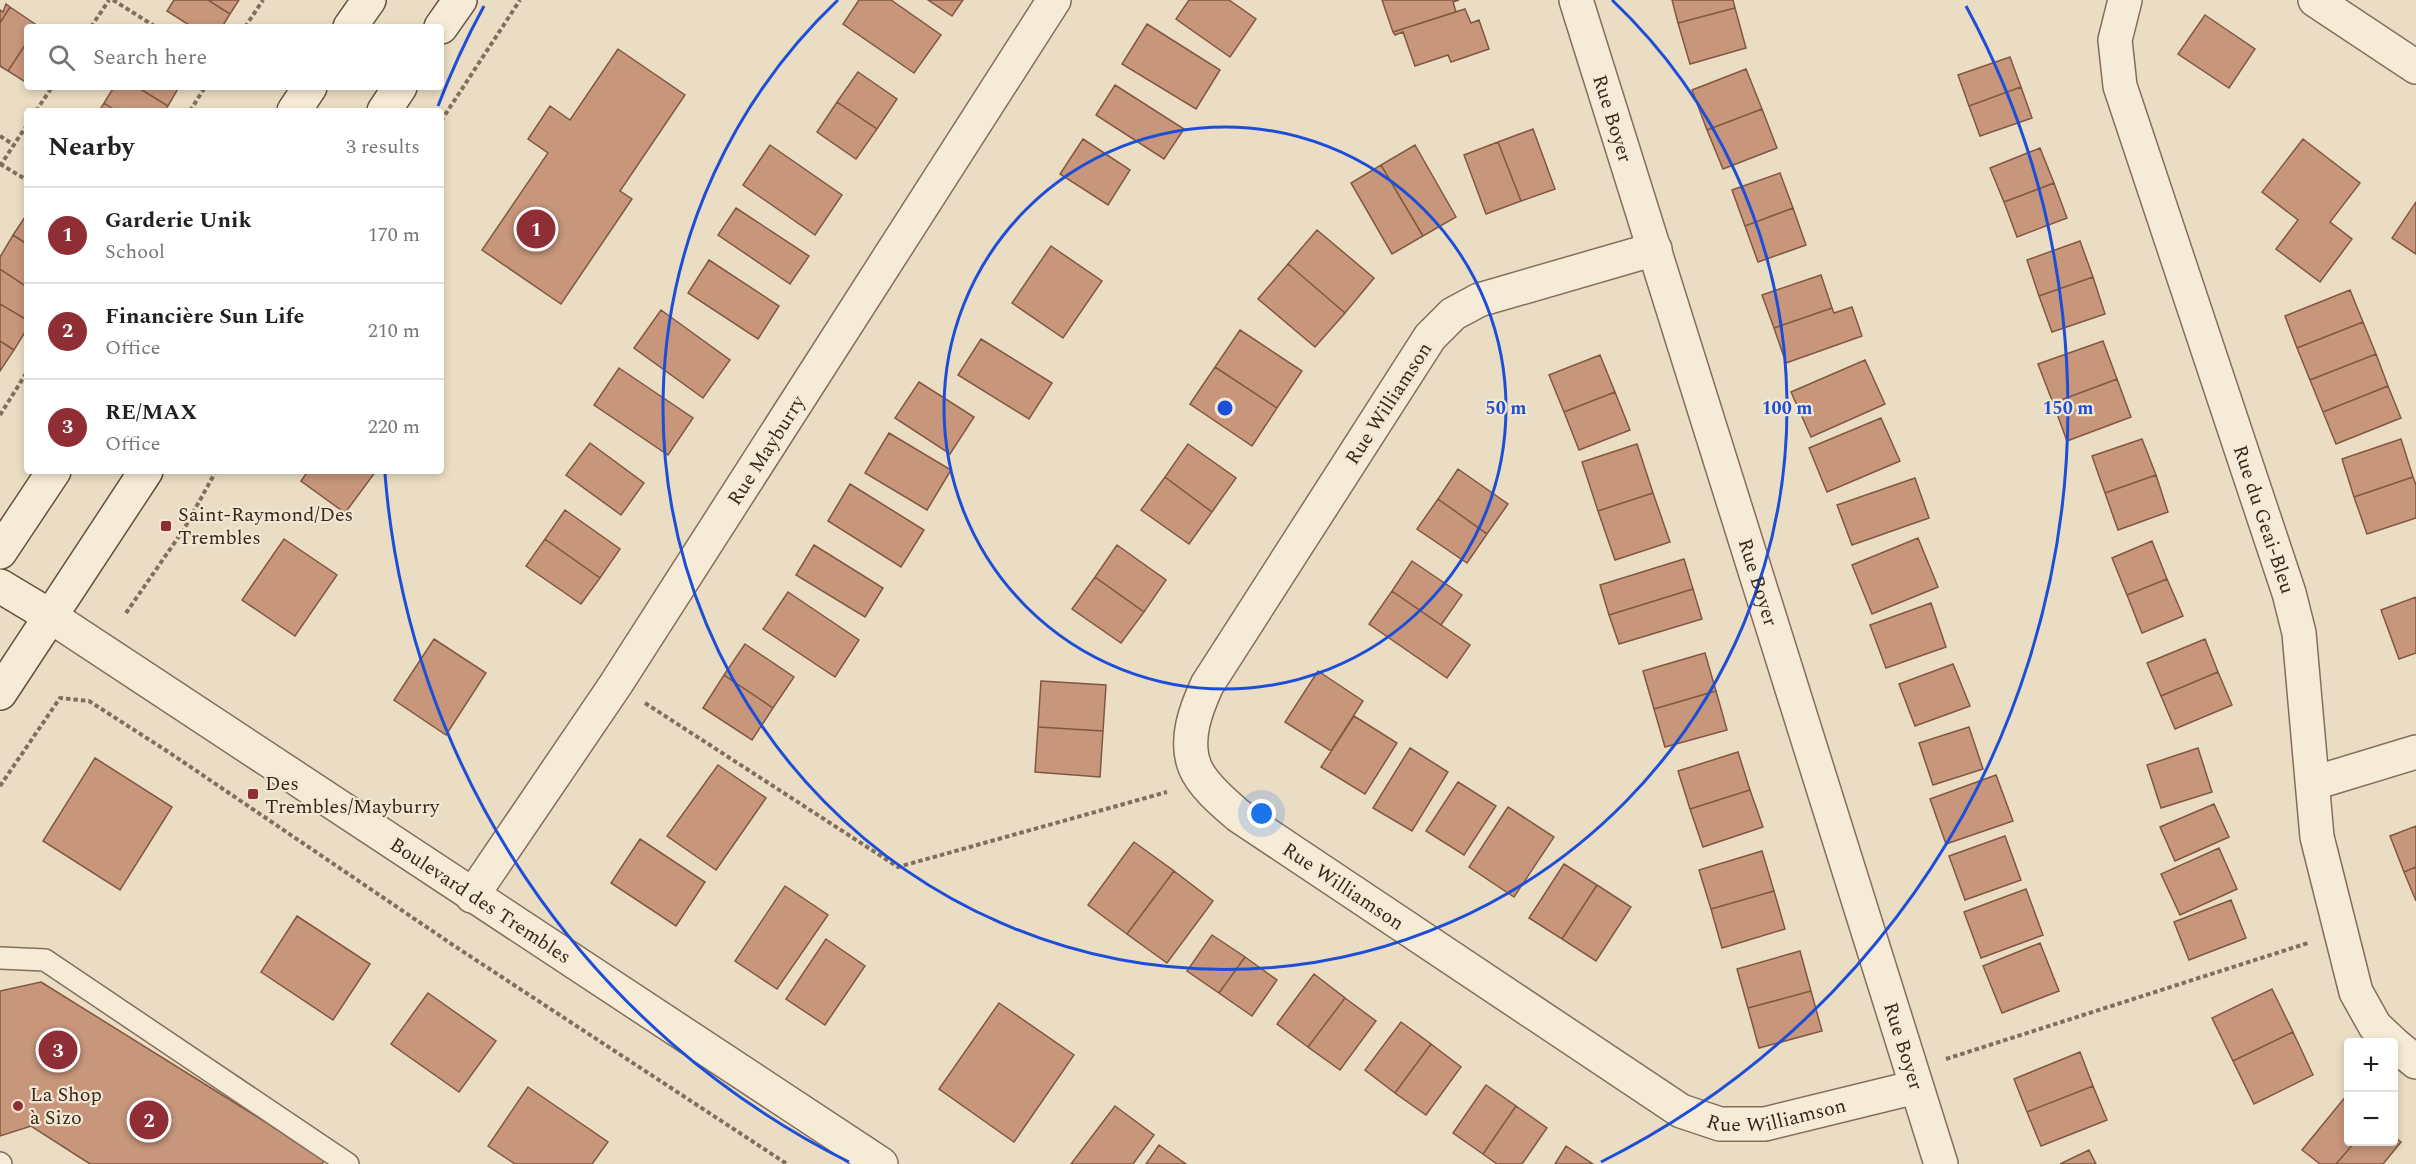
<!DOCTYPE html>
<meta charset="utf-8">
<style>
:root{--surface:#fff;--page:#f6f6f6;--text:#202124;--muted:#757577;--line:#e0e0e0;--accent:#8f2f35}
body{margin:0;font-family:Spectral,serif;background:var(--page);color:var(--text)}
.controls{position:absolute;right:18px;bottom:18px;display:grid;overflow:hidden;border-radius:6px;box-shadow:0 3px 9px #0003}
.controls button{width:54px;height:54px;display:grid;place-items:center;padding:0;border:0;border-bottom:2px solid var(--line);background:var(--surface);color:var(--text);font:30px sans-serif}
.you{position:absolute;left:1262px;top:814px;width:21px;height:21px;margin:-15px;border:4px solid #fff;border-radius:50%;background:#1a73e8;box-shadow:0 0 0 9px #1a73e833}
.badge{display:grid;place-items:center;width:39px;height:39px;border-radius:50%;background:var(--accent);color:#fff;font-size:20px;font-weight:700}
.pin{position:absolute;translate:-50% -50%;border:3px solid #fff;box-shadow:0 2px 6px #0006}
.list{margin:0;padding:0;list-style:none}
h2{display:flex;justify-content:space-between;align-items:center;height:78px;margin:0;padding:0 24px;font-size:26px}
h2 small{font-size:20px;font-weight:400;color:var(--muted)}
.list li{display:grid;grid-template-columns:39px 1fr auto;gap:18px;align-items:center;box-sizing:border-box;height:96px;padding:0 24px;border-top:2px solid var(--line)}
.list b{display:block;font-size:22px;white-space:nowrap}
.list p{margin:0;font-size:20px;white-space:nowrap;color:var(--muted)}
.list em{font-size:20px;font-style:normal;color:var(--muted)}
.icon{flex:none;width:33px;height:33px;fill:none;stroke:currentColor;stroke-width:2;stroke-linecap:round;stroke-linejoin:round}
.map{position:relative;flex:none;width:2416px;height:1164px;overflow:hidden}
.search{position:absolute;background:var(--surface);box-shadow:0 3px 9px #0003;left:24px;top:24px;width:420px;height:66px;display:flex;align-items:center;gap:15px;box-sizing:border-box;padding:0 21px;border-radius:6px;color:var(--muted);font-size:22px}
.panel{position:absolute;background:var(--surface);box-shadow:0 3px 9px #0003;left:24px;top:108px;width:420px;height:366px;border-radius:6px}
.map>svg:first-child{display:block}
</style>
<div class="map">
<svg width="2416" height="1164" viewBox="0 0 2416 1164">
<rect width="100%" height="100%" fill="#ebddc3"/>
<!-- building -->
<path fill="#c7967b" stroke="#825742" stroke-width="1.5" d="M174,0H208L230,14L222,27H192L167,11Z
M208,0H239L230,14Z
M859,0H891L941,35L914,73L843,24Z
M928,0H963L952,16Z
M1189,0H1229L1256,19L1230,57L1176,19Z
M1382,0H1459L1453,2L1456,12L1393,32Z
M1672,0H1733L1735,8L1678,23Z
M6,4L10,7L0,23V10L3,12Z
M10,7L38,26L27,27V42L8,71L0,66V23Z
M1735,8L1746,48L1690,64L1678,23Z
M1465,9L1471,23L1479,20L1489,49L1451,62L1448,55L1415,66L1403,32L1395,35L1393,32Z
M2205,15L2255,49L2229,88L2178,54Z
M1147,24L1220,70L1196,109L1122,64Z
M27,42V83L8,71Z
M618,49L685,95L620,191L632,199L561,304L482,250L548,153L528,139L550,106L570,120Z
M2010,57L2021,87L1969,106L1958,75Z
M1746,69L1762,109L1707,130L1692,90Z
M858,72L897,99L877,129L837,102Z
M1115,85L1184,129L1164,159L1096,115Z
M114,87H137L168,106L164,111H116L104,103Z
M137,87H179L168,106Z
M2021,87L2032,118L1980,136L1969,106Z
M837,102L877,129L856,159L817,132Z
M104,103L116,111H99Z
M1762,109L1777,148L1723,169L1707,130Z
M1533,129L1555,189L1521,201L1498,142Z
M1083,139L1130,170L1108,205L1060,174Z
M2303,139L2360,183L2330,222L2352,239L2320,282L2276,249L2298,220L2262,192Z
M1498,142L1521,201L1486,214L1464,155Z
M770,145L842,195L815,235L743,185Z
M1415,145L1456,217L1423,236L1381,165Z
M2040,148L2054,183L2004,202L1990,168Z
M1381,165L1423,236L1392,254L1351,183Z
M1780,173L1793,208L1745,226L1732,190Z
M2054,183L2067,218L2017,237L2004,202Z
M2416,202V254L2392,238Z
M736,208L809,256L790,284L718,235Z
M1793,208L1806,245L1758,262L1745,226Z
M27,214V244L13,235Z
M1317,230L1374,278L1345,313L1288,264Z
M13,235L27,244V287L0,269V257Z
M2080,241L2093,277L2039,296L2027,260Z
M1051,246L1102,281L1063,338L1012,303Z
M709,260L779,306L758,339L688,293Z
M1288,264L1345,313L1315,347L1258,299Z
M0,269L27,287V320L0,304Z
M1821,275L1832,308L1774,328L1762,295Z
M2093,277L2105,314L2052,332L2039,296Z
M2350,290L2363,322L2297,348L2285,316Z
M0,304L27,320V329L14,350L0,341Z
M1852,307L1862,336L1786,363L1774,328L1832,308L1834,313Z
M661,310L730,360L703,398L634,348Z
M2363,322L2376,354L2310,380L2297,348Z
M1240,330L1302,371L1277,408L1215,367Z
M981,339L1052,383L1029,419L958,375Z
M0,341L14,350L0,371Z
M2103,341L2117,379L2053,403L2038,364Z
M2376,354L2388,386L2323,412L2310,380Z
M1600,355L1615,392L1564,412L1549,375Z
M1865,360L1885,404L1811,437L1791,392Z
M1215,367L1277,408L1252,446L1190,404Z
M619,368L693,418L668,455L594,405Z
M2117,379L2131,417L2067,441L2053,403Z
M919,382L974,417L950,454L895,418Z
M2388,386L2401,418L2336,444L2323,412Z
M1615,392L1630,430L1579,450L1564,412Z
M1881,418L1900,461L1827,492L1809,448Z
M889,433L951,470L927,510L865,473Z
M2142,439L2156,475L2105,493L2092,456Z
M2401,439L2413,477L2354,497L2342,459Z
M590,443L644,483L621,515L566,475Z
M1188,444L1236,478L1212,512L1165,477Z
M1637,444L1653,493L1598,511L1582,462Z
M1458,469L1508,504L1487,534L1438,499Z
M308,471H376L345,513L301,481Z
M2156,475L2168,512L2118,530L2105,493Z
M1165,477L1212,512L1189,544L1141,510Z
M2413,477L2416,485V518L2367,534L2354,497Z
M1915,478L1929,518L1852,545L1837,505Z
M850,484L924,530L901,567L828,521Z
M1653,493L1670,542L1615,560L1598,511Z
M1438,499L1487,534L1467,563L1417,529Z
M565,510L620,549L600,578L545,539Z
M1918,538L1938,587L1872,614L1852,565Z
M284,539L337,575L295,636L242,600Z
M545,539L600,578L581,604L526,566Z
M2152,541L2167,579L2127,595L2112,558Z
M814,545L883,588L865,617L796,575Z
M1117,545L1166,580L1144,612L1095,577Z
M1684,559L1693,589L1609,615L1600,585Z
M1412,561L1462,595L1441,625L1392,591Z
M1095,577L1144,612L1121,643L1072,609Z
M2167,579L2183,616L2142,633L2127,595Z
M1693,589L1702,619L1619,644L1609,615Z
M1392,591L1470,645L1447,678L1369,624Z
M788,592L859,640L835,677L763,629Z
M2416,597V653L2399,659L2381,610Z
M1931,603L1946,647L1886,668L1870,625Z
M434,639L486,673L446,735L394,700Z
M2205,639L2218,672L2161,696L2147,663Z
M745,644L794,677L773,708L724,675Z
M1705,653L1716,691L1654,709L1643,671Z
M1953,664L1970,706L1915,726L1899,684Z
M1318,671L1363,701L1331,751L1285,722Z
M2218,672L2232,705L2175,729L2161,696Z
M724,675L773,708L752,740L703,708Z
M1041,681L1106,685L1103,731L1038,727Z
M1716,691L1727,730L1665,747L1654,709Z
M1354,716L1397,743L1365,794L1321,767Z
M1038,727L1103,731L1100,777L1035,772Z
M1969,727L1983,769L1933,785L1919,743Z
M1410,748L1448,772L1412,831L1373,808Z
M2198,748L2212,792L2161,808L2147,765Z
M1738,752L1750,790L1690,809L1678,771Z
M95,758L172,807L120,890L43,841Z
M718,765L766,798L716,870L667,836Z
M1996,775L2013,821L1946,844L1930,799Z
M1458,782L1496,806L1464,855L1426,831Z
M1750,790L1763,827L1703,847L1690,809Z
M2214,804L2229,837L2175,861L2160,827Z
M1508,807L1554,837L1514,897L1469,867Z
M2416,826V867L2404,872L2390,836Z
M2005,836L2021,880L1965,900L1949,856Z
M640,839L705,882L676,926L611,883Z
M1134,842L1174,871L1127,934L1088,905Z
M2219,848L2237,889L2180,915L2161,874Z
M1762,851L1774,891L1711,909L1699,870Z
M1564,864L1597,885L1562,939L1529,918Z
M2416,867V901L2404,872Z
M1174,871L1213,901L1167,963L1127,934Z
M1597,885L1631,907L1596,961L1562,939Z
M785,886L828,915L777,989L735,961Z
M2026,889L2043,935L1981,958L1964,912Z
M1774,891L1785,929L1722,948L1711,909Z
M2231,900L2246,938L2189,960L2174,922Z
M297,916L370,964L333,1020L261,972Z
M1212,935L1245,957L1219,993L1187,971Z
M826,939L865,966L825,1025L786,999Z
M2040,943L2059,991L2002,1013L1983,966Z
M1800,951L1811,991L1748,1008L1737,969Z
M1245,957L1277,980L1252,1016L1219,993Z
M1314,974L1345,998L1308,1047L1277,1024Z
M41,982L325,1159L322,1164H90L31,1126L0,1136V991Z
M2272,989L2293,1032L2233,1061L2212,1018Z
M1811,991L1822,1031L1759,1048L1748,1008Z
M428,993L496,1041L459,1092L391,1044Z
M1345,998L1376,1021L1340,1070L1308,1047Z
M999,1003L1074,1055L1014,1142L939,1089Z
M1401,1022L1431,1044L1395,1093L1365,1070Z
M2293,1032L2313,1075L2254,1104L2233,1061Z
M1431,1044L1461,1067L1426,1115L1395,1093Z
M2080,1052L2093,1086L2027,1112L2014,1079Z
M1486,1085L1516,1106L1483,1154L1453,1133Z
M2093,1086L2107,1120L2041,1146L2027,1112Z
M528,1087L608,1142L592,1164H515L488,1146Z
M2346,1096L2348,1098V1142H2355L2336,1164H2320L2302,1150Z
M1115,1106L1154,1135L1133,1164H1071Z
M1516,1106L1547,1128L1522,1164H1497L1483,1154Z
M2394,1136L2401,1142L2383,1164H2336L2355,1142H2394Z
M1159,1145L1186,1164H1146Z
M1566,1146L1593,1164H1555Z
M2089,1150L2096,1164H2060Z"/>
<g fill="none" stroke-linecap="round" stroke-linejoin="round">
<defs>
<path id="service" d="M0,958L45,960L348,1164
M0,1163L1,1164"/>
<g id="minor">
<path id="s1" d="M1576,0L1941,1164"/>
<path id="s2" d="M2125,0L2115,40L2120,86L2289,593L2299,633L2317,837L2356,992L2375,1026L2392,1042"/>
<path d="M2315,0L2416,67"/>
<path id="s3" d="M1655,249L1479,300L1453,314L1430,337L1207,685C1196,709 1184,740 1195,767C1202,785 1225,804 1239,816L1681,1111L1720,1124H1765L1916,1087"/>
<path id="s4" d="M50,616L881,1164"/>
<path d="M2314,783L2416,752"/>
<path id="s5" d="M472,896L616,684L1054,0"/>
<path d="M2394,1044L2416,1062"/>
</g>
<path id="secondary" d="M350,27L369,0
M441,27L460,0
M294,111L310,87
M384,111L400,87
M0,552L54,471
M0,586L50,616
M0,693L146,471"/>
</defs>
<!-- service casing -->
<use href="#service" stroke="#846e5b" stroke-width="24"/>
<!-- minor casing -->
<use href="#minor" stroke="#846e5b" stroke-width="36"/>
<!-- secondary casing -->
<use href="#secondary" stroke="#66503e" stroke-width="36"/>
<!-- path -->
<path stroke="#846e5b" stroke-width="4" stroke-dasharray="4.5 3" stroke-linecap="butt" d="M113,0L156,27
M91,27L109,0
M245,27L263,0
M36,111L52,87
M190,111L205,87
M441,121L520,0
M0,136L14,145
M0,164L27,180
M0,166L27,125
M0,415L27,372
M126,613L184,529L216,471
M645,703L898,867L1167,792
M0,786L60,698L89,701L170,753L453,945L787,1164
M1946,1059L2308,943"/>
<!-- service -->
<use href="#service" stroke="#f6ebd6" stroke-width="21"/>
<!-- minor -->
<use href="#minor" stroke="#f6ebd6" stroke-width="33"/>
<!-- secondary -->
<use href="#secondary" stroke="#f6ebd6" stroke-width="33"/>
</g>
<!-- distance rings -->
<g fill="none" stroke="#1d4ed8" stroke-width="3">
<circle cx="1225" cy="408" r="281"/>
<path d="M1612 0A562 562 0 1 1 838 0"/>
<path d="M849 1162A843 843 0 0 1 385 474M438 106A843 843 0 0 1 484 6M1966 6A843 843 0 0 1 1601 1162"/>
</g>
<!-- markers -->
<g fill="#8f2f35" stroke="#f3e7d2" stroke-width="2">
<rect x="160" y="520" width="12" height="12" rx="3"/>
<rect x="247" y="788" width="12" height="12" rx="3"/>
<circle cx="18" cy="1106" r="6"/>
</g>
<g text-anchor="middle" stroke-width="4.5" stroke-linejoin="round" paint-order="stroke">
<!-- street labels -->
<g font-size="20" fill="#35281e" stroke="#f3e7d2">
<text dy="7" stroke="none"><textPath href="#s1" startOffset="124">Rue Boyer</textPath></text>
<text transform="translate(1388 403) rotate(-57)" y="7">Rue Williamson</text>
<text dy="7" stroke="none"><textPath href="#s5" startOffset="534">Rue Mayburry</textPath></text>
<text dy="7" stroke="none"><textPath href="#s2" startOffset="544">Rue du Geai-Bleu</textPath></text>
<text dy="7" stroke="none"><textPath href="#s1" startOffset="610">Rue Boyer</textPath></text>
<text dy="7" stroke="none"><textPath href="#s3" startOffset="936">Rue Williamson</textPath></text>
<text dy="7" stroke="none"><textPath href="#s4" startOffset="516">Boulevard des Trembles</textPath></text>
<text dy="7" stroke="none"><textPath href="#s1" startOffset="1096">Rue Boyer</textPath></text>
<text dy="7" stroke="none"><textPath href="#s3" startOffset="1440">Rue Williamson</textPath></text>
</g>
<!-- poi labels -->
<g font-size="20" fill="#35281e" stroke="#f3e7d2" text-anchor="start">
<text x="178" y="521">Saint-Raymond/Des<tspan x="178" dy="23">Trembles</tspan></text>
<text x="265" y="790">Des<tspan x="265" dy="23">Trembles/Mayburry</tspan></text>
<text x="30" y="1101">La Shop<tspan x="30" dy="23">à Sizo</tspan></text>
</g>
</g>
<circle cx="1225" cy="408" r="9" fill="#1d4ed8" stroke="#f3e7d2" stroke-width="3"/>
<g font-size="18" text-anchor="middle" font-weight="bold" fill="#1d4ed8" stroke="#f3e7d2" stroke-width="4.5" stroke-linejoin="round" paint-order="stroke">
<text x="1506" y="414">50 m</text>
<text x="1787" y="414">100 m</text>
<text x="2068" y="414">150 m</text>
</g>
</svg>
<div class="controls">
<button>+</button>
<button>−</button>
</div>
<div class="you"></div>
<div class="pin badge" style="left:536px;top:229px">1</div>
<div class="pin badge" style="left:149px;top:1120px">2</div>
<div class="pin badge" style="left:58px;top:1050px">3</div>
<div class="search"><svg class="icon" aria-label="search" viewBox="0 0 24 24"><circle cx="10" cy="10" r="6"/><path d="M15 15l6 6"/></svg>Search here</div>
<section class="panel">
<h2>Nearby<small>3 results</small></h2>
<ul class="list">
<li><span class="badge">1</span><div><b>Garderie Unik</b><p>School</p></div><em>170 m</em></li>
<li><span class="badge">2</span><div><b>Financière Sun Life</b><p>Office</p></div><em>210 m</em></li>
<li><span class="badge">3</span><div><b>RE/MAX</b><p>Office</p></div><em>220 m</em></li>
</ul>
</section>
</div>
